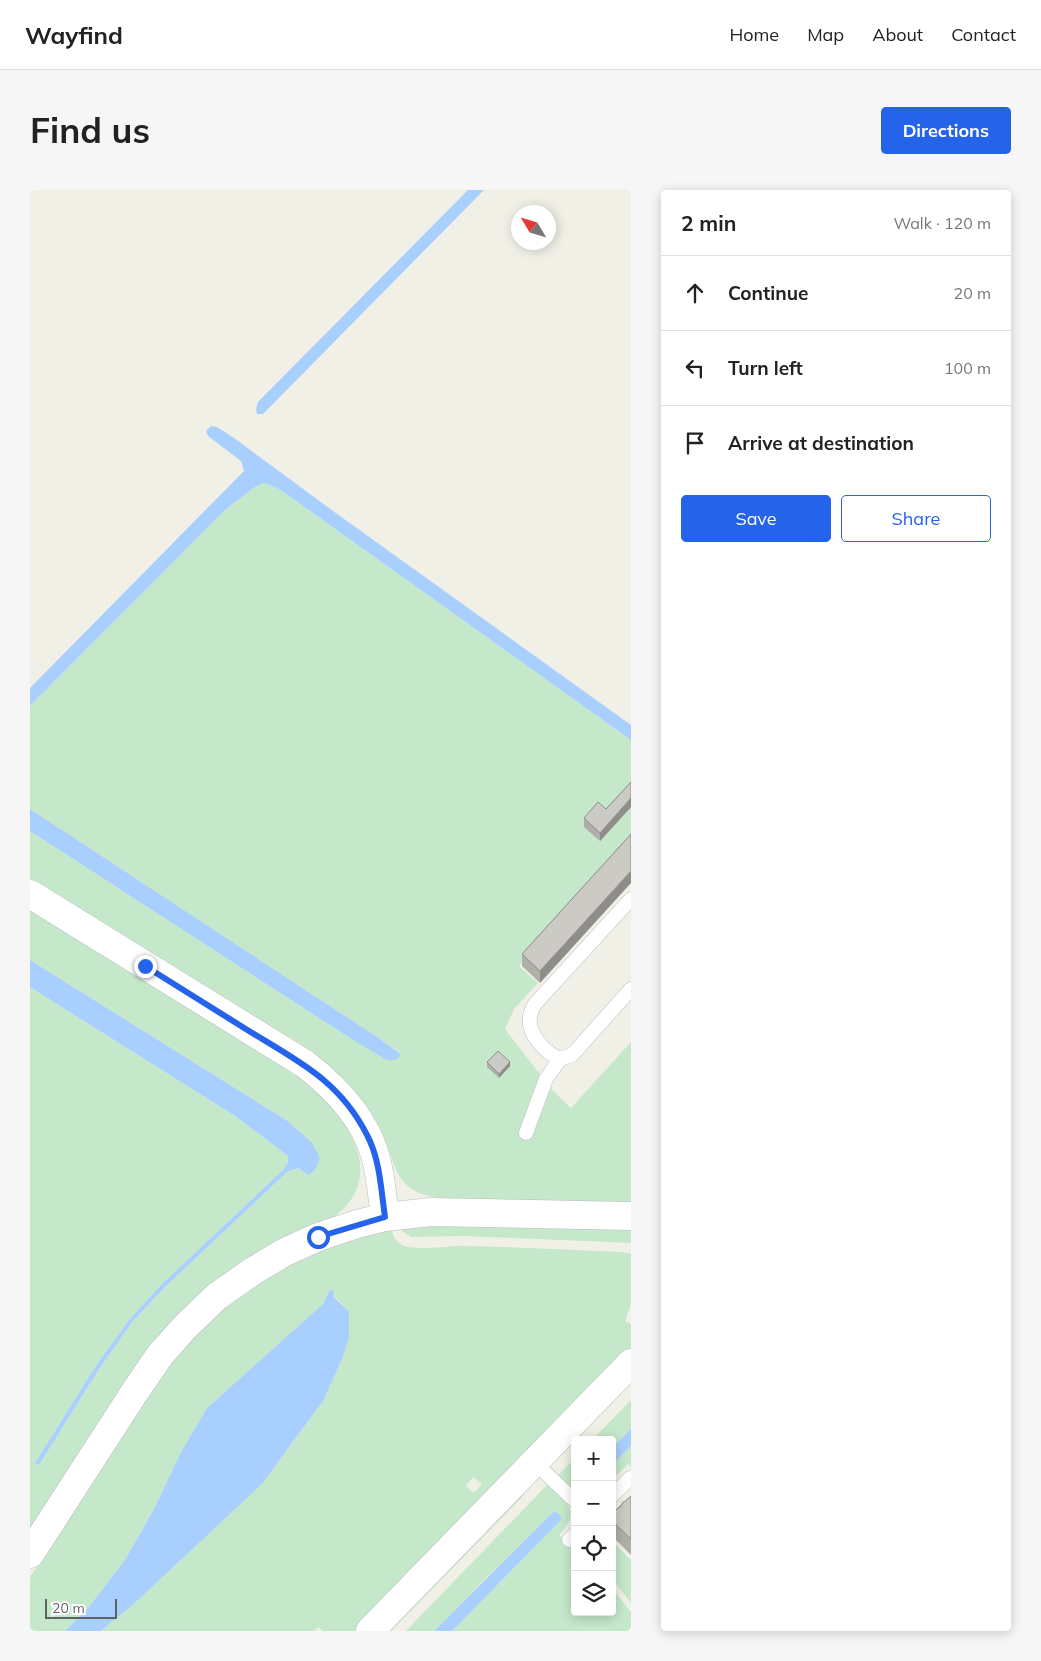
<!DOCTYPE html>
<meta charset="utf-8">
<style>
:root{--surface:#fff;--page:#f6f6f6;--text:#222;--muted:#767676;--line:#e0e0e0;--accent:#2563eb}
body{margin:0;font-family:Mulish,sans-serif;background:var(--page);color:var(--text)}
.controls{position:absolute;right:15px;bottom:15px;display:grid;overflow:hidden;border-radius:5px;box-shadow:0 2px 12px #0003}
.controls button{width:45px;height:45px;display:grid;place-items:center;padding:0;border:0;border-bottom:1px solid var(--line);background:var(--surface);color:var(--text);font:25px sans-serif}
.compass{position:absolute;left:481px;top:15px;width:45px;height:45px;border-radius:50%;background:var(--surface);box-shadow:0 2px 12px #0003;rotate:308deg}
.scale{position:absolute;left:15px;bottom:12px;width:72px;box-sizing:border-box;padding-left:5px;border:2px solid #5f6167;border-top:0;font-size:14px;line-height:18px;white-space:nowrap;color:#5f6167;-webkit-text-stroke:4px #fff;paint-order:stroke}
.stop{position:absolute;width:15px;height:15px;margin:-11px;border:4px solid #2563eb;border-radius:50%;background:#fff}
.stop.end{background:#2563eb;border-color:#fff;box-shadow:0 1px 5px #0008}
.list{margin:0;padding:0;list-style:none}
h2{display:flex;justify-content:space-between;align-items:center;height:65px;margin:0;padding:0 20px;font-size:21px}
h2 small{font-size:16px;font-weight:400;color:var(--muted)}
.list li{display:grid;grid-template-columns:32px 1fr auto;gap:15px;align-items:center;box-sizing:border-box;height:75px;padding:0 20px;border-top:1px solid var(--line)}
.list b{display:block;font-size:19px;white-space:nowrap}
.list em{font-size:16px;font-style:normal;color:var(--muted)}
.actions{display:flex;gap:10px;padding:15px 20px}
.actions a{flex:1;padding:11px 0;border:1px solid var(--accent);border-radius:5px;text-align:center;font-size:18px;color:var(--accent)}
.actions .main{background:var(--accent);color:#fff}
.icon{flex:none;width:28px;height:28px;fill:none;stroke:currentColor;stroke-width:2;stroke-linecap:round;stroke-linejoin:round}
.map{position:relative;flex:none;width:601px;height:1441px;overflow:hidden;border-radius:5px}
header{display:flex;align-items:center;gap:30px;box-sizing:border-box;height:70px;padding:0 25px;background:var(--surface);border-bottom:1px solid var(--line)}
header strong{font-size:24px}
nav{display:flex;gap:28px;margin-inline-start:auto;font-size:18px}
.intro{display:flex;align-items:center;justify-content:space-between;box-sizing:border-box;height:120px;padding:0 30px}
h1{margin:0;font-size:35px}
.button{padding:12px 22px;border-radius:5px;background:var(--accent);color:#fff;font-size:18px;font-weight:700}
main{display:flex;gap:30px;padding:0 30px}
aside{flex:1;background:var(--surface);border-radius:5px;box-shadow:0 2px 12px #0003}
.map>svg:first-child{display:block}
</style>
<header>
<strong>Wayfind</strong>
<nav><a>Home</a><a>Map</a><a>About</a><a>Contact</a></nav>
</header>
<div class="intro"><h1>Find us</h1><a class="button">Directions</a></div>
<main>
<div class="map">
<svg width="601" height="1441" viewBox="0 0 601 1441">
<rect width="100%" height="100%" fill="#f1f0e7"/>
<!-- green -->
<path fill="#c4e8c9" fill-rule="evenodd" d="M234,293L247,298L259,306L601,550V653L489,776L508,793L484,819L475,839L523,901L541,918L601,852V1014L510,1013L410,1008C359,1002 367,968 348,934C335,909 316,890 295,873L0,689V641L323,850L371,863L0,619V516L196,319L225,297Z
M0,718L273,889C281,896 291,903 299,912C329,950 350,994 302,1028L223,1066L0,1341V797L205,926L258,966V972L254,979L132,1094L100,1129L67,1174L5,1273L9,1275L71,1176L103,1131L135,1097L257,982L268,978L278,985L256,930L0,770Z
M392,1036L601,1040V1053L435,1046L381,1047L372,1041V1038Z
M362,1040C363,1046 366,1052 372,1055C383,1061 419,1056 433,1056C486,1057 539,1060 591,1062L601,1064V1114L595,1131L601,1134V1158L325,1441H293L288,1437L284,1441H71L106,1412L232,1294L269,1244L293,1211L313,1167V1115L299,1101L293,1114L177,1218L151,1262L125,1317L95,1370L58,1418L35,1441H0V1387L128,1190L170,1140L192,1120L221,1097L264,1073L311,1053ZM443,1287L452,1294L444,1303L436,1296Z
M601,1210V1239L582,1258V1250H562Z
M601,1256V1277L598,1274L582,1290V1275Z
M545,1268V1301L528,1285Z
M517,1295C537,1314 552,1320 529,1345L545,1360V1422H582V1398L601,1422V1441H422L532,1329L524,1321L452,1392L404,1441H376Z
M492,1304V1307L361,1441H354Z
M582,1351L601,1370V1413L582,1389Z"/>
<!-- water -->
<path fill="#a9cfff" d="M438,0H454L233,224H227L226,219L228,212Z
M181,236L187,237L204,248L303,321L601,535V550L259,306L247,298L234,293L225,297L196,319L0,516V498L214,281L211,271L178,246L176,241Z
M0,619L350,849L371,864L366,870H357L323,850L0,641Z
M0,770L256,930L282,953L290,968C287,975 286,982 278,985L268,978L257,982L135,1097L103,1131L71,1176L9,1275L5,1273L67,1174L100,1129L132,1094L254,979L258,972V966L205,926L0,797Z
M303,1100L304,1107L319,1122V1147L313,1167L293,1211L232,1294L106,1412L71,1441H35L58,1418L95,1370L125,1317L151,1262L177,1218L293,1114L299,1101Z
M601,1239V1256L582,1275V1258Z
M524,1321L529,1324L532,1329L422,1441H404Z"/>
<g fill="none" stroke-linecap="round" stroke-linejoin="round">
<defs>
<path id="lane" d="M601,709L504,815C503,819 500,823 500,827C497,844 516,863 530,869L542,865L601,799
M496,943L516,889L530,869
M504,1272L545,1311
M582,1306L600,1288
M539,1350L545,1344"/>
<path id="street" d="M0,704L275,874C306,898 334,927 345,965C351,985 352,1006 355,1027
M0,1364L104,1203L130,1165L154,1138L186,1107L223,1081L255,1062L288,1047L327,1034L355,1027L401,1022L601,1026
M340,1441L601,1173"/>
</defs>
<!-- lane casing -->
<use href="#lane" stroke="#b9bbc1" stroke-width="15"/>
<!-- street casing -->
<use href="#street" stroke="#b9bbc1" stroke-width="29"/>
<!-- lane -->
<use href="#lane" stroke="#fff" stroke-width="14"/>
<!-- street -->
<use href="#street" stroke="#fff" stroke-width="28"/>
</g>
<!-- wall -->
<path fill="#afaea9" d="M601,592V617L570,651L554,637V628L576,619Z
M601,644L510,793L492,776V764Z
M457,872L480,876L469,888L457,877Z
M601,1306V1365L582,1346V1323Z"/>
<!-- shaded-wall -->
<path fill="#8f8d89" d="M601,608V617L570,651V643Z
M601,681V693L510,793V781Z
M480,872V876L469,888V884Z"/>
<!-- building -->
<path fill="#cccac4" stroke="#8f8d89" d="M601,592V608L570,643L554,628L568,612L576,619Z
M601,644V681L510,781L492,764Z
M468,861L480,872L469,884L457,872Z
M601,1306V1349L582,1331V1323L591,1316L593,1312H594Z"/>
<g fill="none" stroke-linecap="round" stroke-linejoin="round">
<!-- route -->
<path stroke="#2563eb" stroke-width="6" d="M115,776C150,798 184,819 219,841C268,871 310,891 337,945C350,969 351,1000 355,1027L288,1047"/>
</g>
</svg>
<div class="controls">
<button>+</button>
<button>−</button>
<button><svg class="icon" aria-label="locate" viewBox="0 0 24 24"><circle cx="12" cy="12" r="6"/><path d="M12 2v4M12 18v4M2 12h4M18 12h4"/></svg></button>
<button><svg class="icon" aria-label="layers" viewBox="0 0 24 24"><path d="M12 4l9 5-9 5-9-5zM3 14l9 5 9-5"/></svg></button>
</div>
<svg class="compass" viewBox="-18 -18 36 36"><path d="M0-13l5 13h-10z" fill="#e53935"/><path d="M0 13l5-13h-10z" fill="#767676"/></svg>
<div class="scale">20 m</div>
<div class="stop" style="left:288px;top:1047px"></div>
<div class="stop end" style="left:115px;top:776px"></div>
</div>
<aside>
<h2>2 min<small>Walk · 120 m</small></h2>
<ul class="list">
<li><svg class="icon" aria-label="ahead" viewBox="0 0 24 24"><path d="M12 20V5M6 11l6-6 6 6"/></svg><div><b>Continue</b></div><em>20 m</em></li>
<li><svg class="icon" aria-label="left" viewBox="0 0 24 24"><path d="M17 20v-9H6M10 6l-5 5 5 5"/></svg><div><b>Turn left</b></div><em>100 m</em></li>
<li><svg class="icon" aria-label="arrive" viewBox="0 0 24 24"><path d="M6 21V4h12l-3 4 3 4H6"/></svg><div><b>Arrive at destination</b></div></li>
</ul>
<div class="actions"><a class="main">Save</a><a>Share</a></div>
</aside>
</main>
